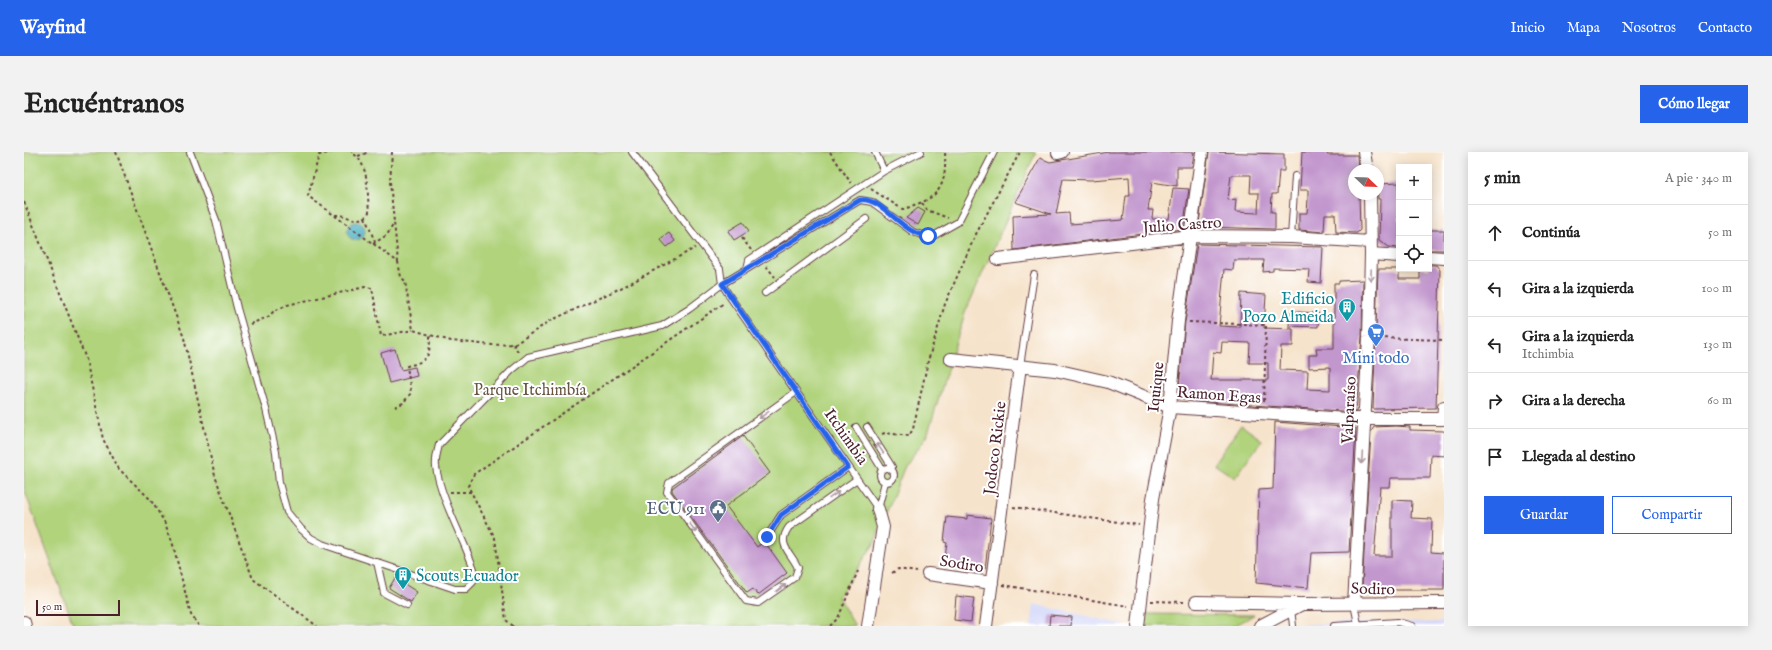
<!DOCTYPE html>
<html lang="es">
<meta charset="utf-8">
<style>
:root{--surface:#fff;--page:#f2f2f2;--text:#222;--muted:#767676;--line:#e0e0e0;--accent:#2563eb}
body{margin:0;font-family:"IM FELL English",serif;background:var(--page);color:var(--text)}
.controls{position:absolute;right:12px;top:12px;display:grid;overflow:hidden;border-radius:0px;box-shadow:0 2px 10px #0003}
.controls button{width:36px;height:36px;display:grid;place-items:center;padding:0;border:0;border-bottom:1px solid var(--line);background:var(--surface);color:var(--text);font:20px sans-serif}
.compass{position:absolute;left:1324px;top:12px;width:36px;height:36px;border-radius:50%;background:var(--surface);box-shadow:0 2px 10px #0003;rotate:113deg}
.scale{position:absolute;left:12px;bottom:10px;width:84px;box-sizing:border-box;padding-left:4px;border:2px solid #4a1f2b;border-top:0;font-size:11px;line-height:14px;white-space:nowrap;color:#4a1f2b;-webkit-text-stroke:3px #fff;paint-order:stroke}
.stop{position:absolute;width:12px;height:12px;margin:-9px;border:3px solid #2563eb;border-radius:50%;background:#fff}
.stop.end{background:#2563eb;border-color:#fff;box-shadow:0 1px 4px #0008}
.list{margin:0;padding:0;list-style:none}
h2{display:flex;justify-content:space-between;align-items:center;height:52px;margin:0;padding:0 16px;font-size:17px}
h2 small{font-size:13px;font-weight:400;color:var(--muted)}
.list li{display:grid;grid-template-columns:26px 1fr auto;gap:12px;align-items:center;box-sizing:border-box;height:56px;padding:0 16px;border-top:1px solid var(--line)}
.list b{display:block;font-size:15px;white-space:nowrap}
.list p{margin:0;font-size:13px;white-space:nowrap;color:var(--muted)}
.list em{font-size:13px;font-style:normal;color:var(--muted)}
.actions{display:flex;gap:8px;padding:12px 16px}
.actions a{flex:1;padding:9px 0;border:1px solid var(--accent);border-radius:0px;text-align:center;font-size:14px;color:var(--accent)}
.actions .main{background:var(--accent);color:#fff}
.icon{flex:none;width:22px;height:22px;fill:none;stroke:currentColor;stroke-width:2;stroke-linecap:round;stroke-linejoin:round}
.map{position:relative;flex:none;width:1420px;height:474px;overflow:hidden;border-radius:0px}
header{display:flex;align-items:center;gap:24px;box-sizing:border-box;height:56px;padding:0 20px;background:var(--accent);color:#fff}
header strong{font-size:19px}
nav{display:flex;gap:22px;margin-inline-start:auto;font-size:14px}
.intro{display:flex;align-items:center;justify-content:space-between;box-sizing:border-box;height:96px;padding:0 24px}
h1{margin:0;font-size:28px}
.button{padding:10px 18px;border-radius:0px;background:var(--accent);color:#fff;font-size:14px;font-weight:700}
main{display:flex;gap:24px;padding:0 24px}
aside{flex:1;background:var(--surface);border-radius:0px;box-shadow:0 2px 10px #0003}
.map>svg:first-child{display:block}
</style>
<header>
<strong>Wayfind</strong>
<nav><a>Inicio</a><a>Mapa</a><a>Nosotros</a><a>Contacto</a></nav>
</header>
<div class="intro"><h1>Encuéntranos</h1><a class="button">Cómo llegar</a></div>
<main>
<div class="map">
<svg width="1420" height="474" viewBox="0 0 1420 474">
<rect width="100%" height="100%" fill="#fff"/>
<filter id="ink" filterUnits="userSpaceOnUse"><feTurbulence type="fractalNoise" baseFrequency=".025" numOctaves="2"/><feDisplacementMap in="SourceGraphic" scale="8" xChannelSelector="R" yChannelSelector="G"/><feConvolveMatrix kernelMatrix="1 2 1 2 8 2 1 2 1" color-interpolation-filters="sRGB"/></filter>
<filter id="wash" filterUnits="userSpaceOnUse"><feTurbulence type="fractalNoise" baseFrequency=".012" numOctaves="4" result="noise"/><feDisplacementMap in="SourceGraphic" scale="16" xChannelSelector="R" yChannelSelector="G"/><feGaussianBlur stdDeviation="0.9" result="paint"/><feColorMatrix in="noise" values="0 0 0 0 0 0 0 0 0 0 0 0 0 0 0 0 0 1.4 0 .05"/><feComposite in="paint" operator="in"/></filter>
<g filter="url(#wash)">
<rect width="100%" height="100%" fill="#f6e3cb"/>
<!-- built -->
<path fill="#d4d8f9" d="M1010,452L1101,473V474H1007Z
M1420,470V474H1280V472Z"/>
<!-- green -->
<path fill="#b0d37c" stroke="#7d7954" d="M0,0H1012L941,161L903,284L881,314L850,392L814,445L831,474H50L0,337Z
M1217,273L1238,288L1211,326L1190,312Z
M1121,462L1230,463L1210,474H1120Z"/>
<!-- water -->
<path fill="#43aec1" stroke="#466676" d="M323 79a9 9 0 1 1 18 0a9 9 0 1 1-18 0Z"/>
<g id="blocks">
<!-- building -->
<path fill="#c297ce" fill-rule="evenodd" d="M1085,0H1170L1168,15H1153V34L1128,30L1124,58H1129L1128,67H1145L1149,36L1165,37L1159,77L990,98L989,64L1027,62L991,50L1016,6L1026,10ZM1105,25L1106,44H1102L1099,68L1046,72L1045,61L1032,62L1039,27L1067,28Z
M1185,0L1260,2V19H1255L1253,42H1248L1247,60H1251V77L1178,75L1175,71ZM1207,23H1227L1226,41H1235L1234,61L1211,60L1212,47L1204,48Z
M1278,0H1303V3H1333L1334,18H1330V42H1335L1336,78L1333,81L1312,80L1311,62H1301L1300,80L1275,78V61H1283L1284,47V38H1276Z
M1375,31V96L1365,95L1355,88L1356,47H1354V32Z
M894,56L901,60L894,73L882,66Z
M719,70L725,79L710,88L704,79Z
M1405,78H1420V98H1405Z
M645,81L651,89L643,95L636,87Z
M1173,92L1299,95L1297,131L1284,130L1285,117L1249,116V119L1239,120L1240,108H1210L1209,118L1200,117L1195,174L1216,175L1217,141L1242,143L1240,176L1269,177V194H1257L1256,218L1284,219L1283,237L1306,238V215L1285,216V203H1293L1292,196H1310V131H1315V129L1339,128L1338,185L1332,260L1183,250L1154,246L1161,170ZM1198,190L1226,191L1225,211H1244V228H1187L1189,200L1197,201Z
M1405,113H1412L1416,118L1412,256L1349,257L1354,117H1375V127H1396V117H1405Z
M1266,160L1295,161L1294,175L1265,174Z
M371,197L377,218L391,215L393,224L365,231L357,201Z
M1251,270L1332,276L1325,400L1287,401L1284,436L1232,431L1235,338L1249,337Z
M1372,274L1386,275V278L1420,279V304L1407,303L1406,326H1366L1365,335H1356L1350,404H1368V348L1388,349L1387,366L1408,367L1407,400L1420,401V438H1351L1338,435L1347,280L1350,275Z
M719,284L746,321L702,354L733,395L740,389L763,421L734,443L729,437L723,441L648,339V336Z
M943,363L967,366L961,417L920,412L923,391L920,390L923,365L943,367Z
M371,426L393,440L387,450L365,436Z
M932,444L950,446L947,470L930,468Z
M1026,463L1048,465L1047,474H1025Z"/>
</g>
</g>
<g filter="url(#ink)">
<use href="#blocks" fill-opacity="0" stroke="#643c43" stroke-width="1"/>
<g fill="none" stroke-linecap="round" stroke-linejoin="round">
<defs>
<path id="lane" d="M166,0L192,68L213,156L242,257L252,300L255,331L263,360L277,377L287,386L298,392L431,437H442L449,430L451,420C440,387 417,348 412,315C411,307 413,301 415,293L487,219L504,205L638,174L665,157L698,132L723,117L725,108L860,19L897,0
M608,0L696,117L698,132L706,145L854,357
M851,0L860,19
M1267,85L1271,24
M723,117L836,48L848,50L889,80L898,83H911L934,70L970,0
M741,141L842,67
M996,214L1010,123
M772,240L645,331L643,340L722,449L734,451L771,425L774,416C767,400 752,393 765,375L833,327
M832,275L858,317
M843,275L868,315L867,318
M856 323a7 7 0 1 1 14 0a7 7 0 1 1-14 0Z
M854,357L861,330
M743,385L757,363L824,315
M353,410L360,441L383,453
M1330,452L1334,472
M1267,457L1269,474
M1310,474L1374,470L1388,474"/>
<path id="street" d="M1340,0L1343,18
M1034,1L1038,0
M1347,102L1375,104
M1405,105L1420,106
M974,107L1166,84L1267,85L1346,90
M927,207L1031,218L1084,230L1146,255L1323,267H1419L1420,255
M904,422L968,431
M1172,450L1275,452
M1330,452L1345,185L1347,102L1346,42
M0,470L1,474
M844,474L859,375L854,357
M962,474L996,214
M1114,474L1129,347L1146,255L1154,169L1178,0
M1236,474L1278,452L1420,451"/>
</defs>
<!-- lane casing -->
<use href="#lane" stroke="#643c43" stroke-width="8"/>
<!-- street casing -->
<use href="#street" stroke="#643c43" stroke-width="14"/>
<!-- path -->
<path stroke="#643c43" stroke-width="2" stroke-dasharray="3 3" stroke-linecap="butt" d="M92,0L160,186L191,324L229,427L293,474
M309,0L295,3L284,44L374,110L377,125L381,129L389,178L427,189L468,193L491,192L526,169L603,133L671,96
M368,0L366,30L374,110
M806,0L827,31
M334,4L345,0
M847,37L878,57C884,57 888,53 893,52C920,43 922,26 921,0
M0,50L62,207L79,287L95,317L126,347L140,369L148,389L167,463L175,474
M898,51L903,58L924,66
M311,63C323,62 330,72 343,64L345,60C343,40 346,11 327,0
M341,65L351,90
M718,86L727,98
M349,92L363,83L369,73
M742,114L751,125
M1165,170L1242,173L1240,250
M226,172L244,165L250,159L263,153L341,135L348,136L357,184L389,178
M1355,186L1420,188
M489,192L495,201
M371,255L379,251L387,241L383,214C405,209 406,204 406,183
M858,282L861,281L885,284L889,277L904,209L921,152L951,84L996,0
M426,340H447
M989,355L1115,373
M868,421L874,417L893,420
M979,433L1104,454
M1127,449L1161,450
M489,474L482,468L471,386L444,334L450,322L700,151
M806,474L814,466L834,419"/>
<!-- lane -->
<use href="#lane" stroke="#fff" stroke-width="6"/>
<!-- street -->
<use href="#street" stroke="#fff" stroke-width="12"/>
</g>
<!-- one-way arrows -->
<defs><path id="oneway-shaft" d="M-6 0H5M1.5-3L5.5 0L1.5 3" fill="none" stroke-width="1.6" stroke-linecap="round" stroke-linejoin="round"/></defs>
<g stroke="#ae9aa0">
<use href="#oneway-shaft" transform="translate(1347 123) rotate(92)"/>
<use href="#oneway-shaft" transform="translate(740 263) rotate(144)"/>
<use href="#oneway-shaft" transform="translate(856 296) rotate(-124)"/>
<use href="#oneway-shaft" transform="translate(1338 306) rotate(93)"/>
<use href="#oneway-shaft" transform="translate(810 343) rotate(-35)"/>
<use href="#oneway-shaft" transform="translate(669 376) rotate(54)"/>
<use href="#oneway-shaft" transform="translate(757 436) rotate(-37)"/>
</g>
</g>
<g fill="none" stroke-linecap="round" stroke-linejoin="round" filter="url(#ink)">
<!-- route -->
<path stroke="#2563eb" stroke-width="5" d="M743,385L757,363L824,315L698,132L836,48C858,44 878,83 904,84"/>
</g>
<!-- icons -->
<defs>
<symbol id="building-pin" viewBox="-11 -11 22 30"><path d="M0 17L-7.5 6A9.5 9.5 0 1 1 7.5 6Z" fill="#0f9aa8" stroke="#fff"/><path d="M-4-6H4V6H1V3H-1V6H-4ZM-2.5-4.3h1.7v1.8h-1.7ZM.8-4.3h1.7v1.8H.8ZM-2.5-1h1.7V.8h-1.7ZM.8-1h1.7V.8H.8Z" fill="#fff"/></symbol>
<symbol id="supermarket-pin" viewBox="-11 -11 22 30"><path d="M0 17L-7.5 6A9.5 9.5 0 1 1 7.5 6Z" fill="#3f7fe0" stroke="#fff"/><path d="M-6-5.5h2.5l.6 2H6L4.5 2H-2.5L-4.4-4H-6ZM-1.5 3.2a1.3 1.3 0 1 0 .1 0ZM3 3.2a1.3 1.3 0 1 0 .1 0Z" fill="#fff"/></symbol>
<symbol id="civic-pin" viewBox="-11 -11 22 30"><path d="M0 17L-7.5 6A9.5 9.5 0 1 1 7.5 6Z" fill="#5c6f8a" stroke="#fff"/><path d="M-.6-6.5H3V-4.5H.6V-3L4-1V1h2V6H-6V1h2V-1L-.6-3ZM-1.2 2.5V6h2.4V2.5Z" fill="#fff"/></symbol>
</defs>
<g fill-rule="evenodd">
<use href="#building-pin" x="1313" y="145" width="20" height="27"/>
<use href="#supermarket-pin" x="1342" y="170" width="20" height="27"/>
<use href="#civic-pin" x="684" y="346" width="20" height="27"/>
<use href="#building-pin" x="369" y="413" width="20" height="27"/>
</g>
<g text-anchor="middle" stroke-width="4" stroke-linejoin="round" paint-order="stroke">
<!-- street labels -->
<g font-size="16" fill="#4a1f2b" stroke="#fff">
<text transform="translate(1158 72) rotate(-4)" y="6">Julio Castro</text>
<text transform="translate(1131 235) rotate(-84)" y="6">Iquique</text>
<text transform="translate(1195 242) rotate(4)" y="6">Ramon Egas</text>
<text transform="translate(1324 258) rotate(-87)" y="6">Valparaíso</text>
<text transform="translate(823 284) rotate(55)" y="6">Itchimbia</text>
<text transform="translate(970 296) rotate(-83)" y="6">Jodoco Rickie</text>
<text transform="translate(938 411) rotate(9)" y="6">Sodiro</text>
<text transform="translate(1349 436) rotate(1)" y="6">Sodiro</text>
</g>
<!-- culture labels -->
<g font-size="16" fill="#0d838f" stroke="#fff" text-anchor="end">
<text x="1310" y="152">Edificio<tspan x="1310" dy="18">Pozo Almeida</tspan></text>
<text x="392" y="429" text-anchor="start">Scouts Ecuador</text>
</g>
<!-- shop labels -->
<g font-size="16" fill="#366cbe" stroke="#fff">
<text x="1352" y="211">Mini todo</text>
</g>
<!-- park labels -->
<g font-size="16" fill="#695543" stroke="#fff">
<text x="506" y="243">Parque Itchimbía</text>
</g>
<!-- service labels -->
<g font-size="16" fill="#4e5e75" stroke="#fff" text-anchor="end">
<text x="681" y="362">ECU 911</text>
</g>
</g>
</svg>
<div class="controls">
<button>+</button>
<button>−</button>
<button><svg class="icon" aria-label="locate" viewBox="0 0 24 24"><circle cx="12" cy="12" r="6"/><path d="M12 2v4M12 18v4M2 12h4M18 12h4"/></svg></button>
</div>
<svg class="compass" viewBox="-18 -18 36 36"><path d="M0-13l5 13h-10z" fill="#e53935"/><path d="M0 13l5-13h-10z" fill="#767676"/></svg>
<div class="scale">50 m</div>
<div class="stop" style="left:904px;top:84px"></div>
<div class="stop end" style="left:743px;top:385px"></div>
</div>
<aside>
<h2>5 min<small>A pie · 340 m</small></h2>
<ul class="list">
<li><svg class="icon" aria-label="ahead" viewBox="0 0 24 24"><path d="M12 20V5M6 11l6-6 6 6"/></svg><div><b>Continúa</b></div><em>50 m</em></li>
<li><svg class="icon" aria-label="left" viewBox="0 0 24 24"><path d="M17 20v-9H6M10 6l-5 5 5 5"/></svg><div><b>Gira a la izquierda</b></div><em>100 m</em></li>
<li><svg class="icon" aria-label="left" viewBox="0 0 24 24"><path d="M17 20v-9H6M10 6l-5 5 5 5"/></svg><div><b>Gira a la izquierda</b><p>Itchimbia</p></div><em>130 m</em></li>
<li><svg class="icon" aria-label="right" viewBox="0 0 24 24"><path d="M7 20v-9h11M14 6l5 5-5 5"/></svg><div><b>Gira a la derecha</b></div><em>60 m</em></li>
<li><svg class="icon" aria-label="arrive" viewBox="0 0 24 24"><path d="M6 21V4h12l-3 4 3 4H6"/></svg><div><b>Llegada al destino</b></div></li>
</ul>
<div class="actions"><a class="main">Guardar</a><a>Compartir</a></div>
</aside>
</main>
